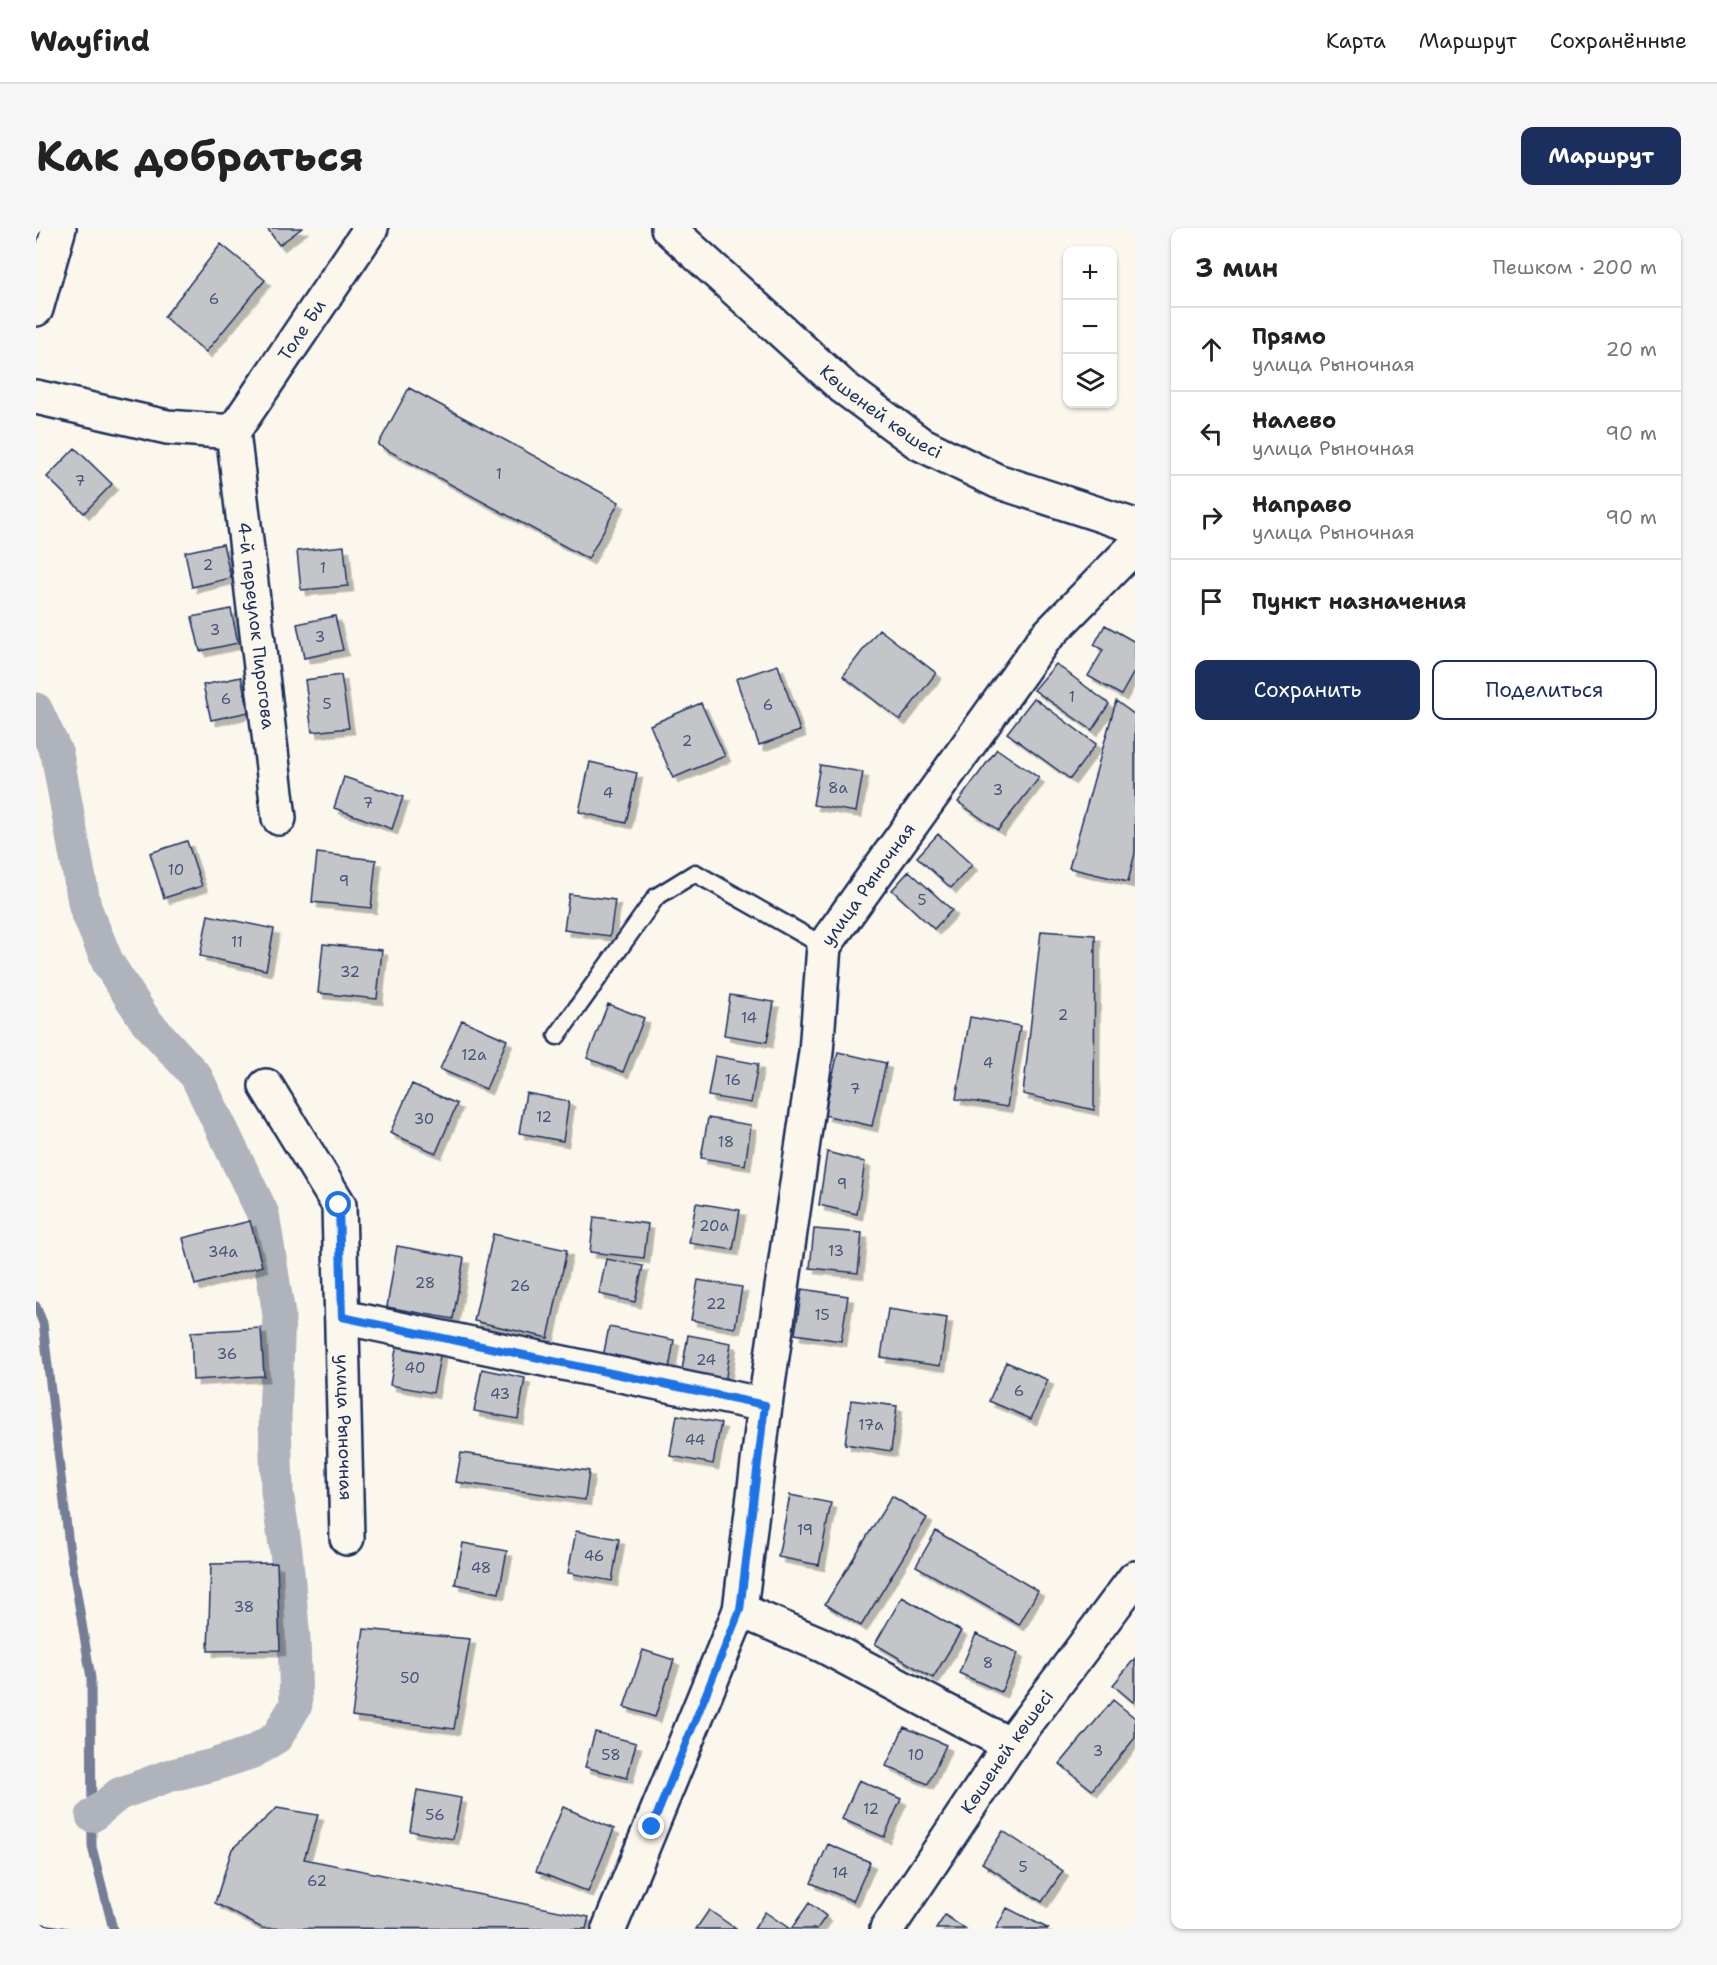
<!DOCTYPE html>
<html lang="ru">
<meta charset="utf-8">
<style>
:root{--surface:#fff;--page:#f6f6f6;--text:#222;--muted:#767676;--line:#e0e0e0;--accent:#1b2f5e}
body{margin:0;font-family:"Shantell Sans",sans-serif;background:var(--page);color:var(--text)}
.controls{position:absolute;right:18px;top:18px;display:grid;overflow:hidden;border-radius:12px;box-shadow:0 2px 4px #0004}
.controls button{width:54px;height:54px;display:grid;place-items:center;padding:0;border:0;border-bottom:2px solid var(--line);background:var(--surface);color:var(--text);font:30px sans-serif}
.stop{position:absolute;width:18px;height:18px;margin:-14px;border:4px solid #1a73e8;border-radius:50%;background:#fff}
.stop.end{background:#1a73e8;border-color:#fff;box-shadow:0 2px 6px #0008}
.list{margin:0;padding:0;list-style:none}
h2{display:flex;justify-content:space-between;align-items:center;height:78px;margin:0;padding:0 24px;font-size:26px}
h2 small{font-size:20px;font-weight:400;color:var(--muted)}
.list li{display:grid;grid-template-columns:39px 1fr auto;gap:18px;align-items:center;box-sizing:border-box;height:84px;padding:0 24px;border-top:2px solid var(--line)}
.list b{display:block;font-size:22px;white-space:nowrap}
.list p{margin:0;font-size:20px;white-space:nowrap;color:var(--muted)}
.list em{font-size:20px;font-style:normal;color:var(--muted)}
.actions{display:flex;gap:12px;padding:18px 24px}
.actions a{flex:1;padding:14px 0;border:2px solid var(--accent);border-radius:12px;text-align:center;font-size:21px;color:var(--accent)}
.actions .main{background:var(--accent);color:#fff}
.icon{flex:none;width:33px;height:33px;fill:none;stroke:currentColor;stroke-width:2;stroke-linecap:round;stroke-linejoin:round}
.map{position:relative;flex:none;width:1099px;height:1701px;overflow:hidden;border-radius:12px}
header{display:flex;align-items:center;gap:36px;box-sizing:border-box;height:84px;padding:0 30px;background:var(--surface);border-bottom:2px solid var(--line)}
header strong{font-size:28px}
nav{display:flex;gap:33px;margin-inline-start:auto;font-size:21px}
.intro{display:flex;align-items:center;justify-content:space-between;box-sizing:border-box;height:144px;padding:0 36px}
h1{margin:0;font-size:42px}
.button{padding:15px 27px;border-radius:12px;background:var(--accent);color:#fff;font-size:21px;font-weight:700}
main{display:flex;gap:36px;padding:0 36px}
aside{flex:1;background:var(--surface);border-radius:12px;box-shadow:0 2px 4px #0004}
.map>svg:first-child{display:block}
</style>
<header>
<strong>Wayfind</strong>
<nav><a>Карта</a><a>Маршрут</a><a>Сохранённые</a></nav>
</header>
<div class="intro"><h1>Как добраться</h1><a class="button">Маршрут</a></div>
<main>
<div class="map">
<svg width="1099" height="1701" viewBox="0 0 1099 1701">
<defs>
<filter id="shadow"><feDropShadow dx="5.5" dy="5.5" stdDeviation="0" flood-color="#0004"/></filter>
</defs>
<rect width="100%" height="100%" fill="#fbf7ec"/>
<filter id="ink" filterUnits="userSpaceOnUse"><feTurbulence type="fractalNoise" baseFrequency=".0167" numOctaves="2"/><feDisplacementMap in="SourceGraphic" scale="12" xChannelSelector="R" yChannelSelector="G"/><feConvolveMatrix kernelMatrix="1 2 1 2 8 2 1 2 1" color-interpolation-filters="sRGB"/></filter>
<g filter="url(#ink)">
<g fill="none" stroke-linecap="round" stroke-linejoin="round">
<!-- stream -->
<path stroke="#747e96" stroke-width="9" d="M0,1078L7,1095L33,1317L55,1450L56,1619L77,1701"/>
<!-- canal -->
<path stroke="#afb3bb" stroke-width="33" d="M0,481L21,526L49,679L72,735L109,792L160,848L227,986L243,1087L239,1190L241,1264L250,1323L258,1411L260,1477L241,1509L217,1524L177,1537L132,1548L83,1566L56,1588"/>
</g>
<!-- building -->
<path fill="#c3c5c9" stroke="#1b2f5e" stroke-width="1.5" filter="url(#shadow)" d="M231,0H266L243,17Z
M185,16L229,52L170,124L128,89Z
M373,160L583,274L552,331L342,217Z
M39,220L76,256L48,285L11,249Z
M187,316L195,350L156,359L149,324Z
M308,318L312,358L265,362L261,323Z
M195,381L202,415L164,423L156,389Z
M299,388L307,422L268,430L261,396Z
M1069,397L1099,414V442L1085,467L1052,448L1067,422L1058,417Z
M843,401L900,445L864,492L807,448Z
M1020,436L1073,476L1056,502L998,462Z
M742,437L764,503L723,517L700,451Z
M305,447L313,500L276,504L269,452Z
M205,449L213,484L175,492L167,457Z
M998,470L1060,516L1034,551L971,505Z
M1080,473L1099,487V625L1092,654L1033,640Z
M665,475L689,528L637,550L614,497Z
M961,521L1003,550L962,602L922,574Z
M554,534L601,545L590,595L543,584Z
M784,537L827,544L820,584L777,577Z
M308,549L367,569L356,601L298,580Z
M902,606L936,637L915,660L881,629Z
M151,613L166,658L128,670L114,625Z
M281,625L340,632L335,680L276,674Z
M873,643L916,682L898,701L856,662Z
M533,666L579,672L574,708L528,702Z
M172,687L238,701L230,742L164,728Z
M1005,703L1059,707L1058,882L987,866Z
M287,716L346,722L341,771L282,765Z
M694,767L738,774L731,814L688,807Z
M572,776L608,790L587,844L551,830Z
M934,789L984,798L971,879L920,871Z
M426,792L471,812L450,861L404,841Z
M802,824L850,835L836,898L788,887Z
M679,828L722,836L715,875L672,868Z
M376,856L421,876L400,925L354,905Z
M490,865L533,873L527,913L483,905Z
M672,890L715,897L709,937L665,930Z
M791,924L829,934L821,986L783,977Z
M660,975L704,982L697,1022L653,1015Z
M558,989L612,996L608,1030L554,1024Z
M214,993L226,1038L159,1057L147,1010Z
M778,1001L826,1005L822,1045L774,1040Z
M457,1006L531,1022L512,1110L438,1093Z
M361,1018L428,1030L417,1091L351,1079Z
M570,1031L607,1038L599,1074L563,1066Z
M662,1052L706,1059L699,1100L655,1092Z
M766,1061L812,1068L805,1113L759,1106Z
M852,1081L911,1090L904,1138L845,1129Z
M573,1099L638,1112L633,1142L567,1129Z
M225,1100L228,1148L157,1152L155,1104Z
M652,1107L695,1115L689,1155L645,1148Z
M361,1115L405,1123L397,1165L354,1157Z
M970,1134L1012,1152L995,1191L953,1173Z
M446,1141L489,1150L482,1191L438,1183Z
M815,1172L861,1178L855,1223L809,1216Z
M641,1187L685,1195L677,1236L634,1228Z
M425,1225L553,1243L549,1272L420,1254Z
M754,1267L795,1275L783,1337L742,1329Z
M856,1268L891,1290L825,1398L789,1376Z
M540,1303L583,1311L576,1353L532,1345Z
M900,1303L1002,1363L983,1397L880,1338Z
M427,1315L471,1323L463,1365L419,1356Z
M241,1335L244,1422L172,1423L175,1336Z
M866,1369L925,1403L897,1450L839,1416Z
M328,1401L434,1411L418,1501L316,1488Z
M940,1406L982,1425L965,1464L923,1445Z
M607,1422L638,1432L619,1489L588,1479Z
M1099,1430V1472L1097,1474L1077,1457Z
M1077,1472L1099,1490V1510L1056,1562L1024,1536Z
M868,1499L910,1517L892,1556L850,1538Z
M559,1504L600,1515L591,1550L549,1539Z
M823,1552L865,1571L848,1609L806,1591Z
M381,1562L425,1570L417,1611L374,1603Z
M527,1579L578,1601L552,1664L500,1643Z
M241,1580L282,1587L268,1631L553,1689L550,1701L226,1700L179,1675L196,1621Z
M967,1603L1027,1643L1006,1674L946,1635Z
M792,1616L834,1634L817,1673L775,1655Z
M773,1675L790,1688L781,1701H755Z
M971,1680L1013,1701H960Z
M673,1682L700,1701H660Z
M729,1684L754,1701H718Z
M909,1687L929,1701H900Z
M0,1695L36,1701H0Z"/>
<g fill="none" stroke-linecap="round" stroke-linejoin="round">
<defs>
<path id="lane" d="M521,808L620,669L659,645L788,718"/>
<g id="street">
<path d="M0,81L23,0"/>
<path d="M0,169L131,199L197,204"/>
<path id="s1" d="M197,204L243,590"/>
<path id="s2" d="M197,204L335,0"/>
<path id="s3" d="M230,858L303,977L311,1310"/>
<path d="M306,1089L729,1177"/>
<path d="M704,1382L786,1417L974,1517"/>
<path id="s4" d="M573,1701L704,1382L729,1177L780,824L788,718L1009,410L1099,318"/>
</g>
<g id="secondary">
<path id="s5" d="M632,0L807,159L883,215L961,253L1099,298"/>
<path id="s6" d="M851,1701L974,1517L1099,1350"/>
</g>
</defs>
<!-- lane casing -->
<use href="#lane" stroke="#1b2f5e" stroke-width="21"/>
<!-- street casing -->
<use href="#street" stroke="#1b2f5e" stroke-width="38"/>
<!-- secondary casing -->
<use href="#secondary" stroke="#1b2f5e" stroke-width="38"/>
<!-- lane -->
<use href="#lane" stroke="#fbf7ec" stroke-width="16"/>
<!-- street -->
<use href="#street" stroke="#fbf7ec" stroke-width="33"/>
<!-- secondary -->
<use href="#secondary" stroke="#fbf7ec" stroke-width="33"/>
</g>
</g>
<g fill="none" stroke-linecap="round" stroke-linejoin="round" filter="url(#ink)">
<!-- route -->
<path stroke="#1a73e8" stroke-width="8" d="M303,977L306,1089L729,1177L704,1382L616,1599"/>
</g>
<g text-anchor="middle" stroke-width="4.5" stroke-linejoin="round" paint-order="stroke">
<!-- number labels -->
<g font-size="15" fill="#455479">
<text x="178" y="76">6</text>
<text x="463" y="251">1</text>
<text x="44" y="258">7</text>
<text x="172" y="342">2</text>
<text x="287" y="345">1</text>
<text x="179" y="407">3</text>
<text x="284" y="414">3</text>
<text x="1036" y="474">1</text>
<text x="190" y="476">6</text>
<text x="291" y="481">5</text>
<text x="732" y="482">6</text>
<text x="651" y="518">2</text>
<text x="802" y="565">8а</text>
<text x="962" y="567">3</text>
<text x="572" y="570">4</text>
<text x="332" y="580">7</text>
<text x="140" y="647">10</text>
<text x="308" y="658">9</text>
<text x="886" y="677">5</text>
<text x="201" y="719">11</text>
<text x="314" y="749">32</text>
<text x="1027" y="792">2</text>
<text x="713" y="795">14</text>
<text x="438" y="832">12а</text>
<text x="952" y="840">4</text>
<text x="697" y="857">16</text>
<text x="819" y="866">7</text>
<text x="508" y="894">12</text>
<text x="388" y="896">30</text>
<text x="690" y="919">18</text>
<text x="806" y="961">9</text>
<text x="678" y="1003">20а</text>
<text x="800" y="1028">13</text>
<text x="187" y="1029">34а</text>
<text x="389" y="1060">28</text>
<text x="484" y="1063">26</text>
<text x="680" y="1081">22</text>
<text x="786" y="1092">15</text>
<text x="191" y="1131">36</text>
<text x="670" y="1137">24</text>
<text x="379" y="1145">40</text>
<text x="983" y="1168">6</text>
<text x="464" y="1171">43</text>
<text x="835" y="1202">17а</text>
<text x="659" y="1217">44</text>
<text x="769" y="1307">19</text>
<text x="558" y="1333">46</text>
<text x="445" y="1345">48</text>
<text x="208" y="1384">38</text>
<text x="952" y="1440">8</text>
<text x="374" y="1455">50</text>
<text x="1062" y="1528">3</text>
<text x="575" y="1532">58</text>
<text x="880" y="1532">10</text>
<text x="835" y="1586">12</text>
<text x="399" y="1592">56</text>
<text x="987" y="1644">5</text>
<text x="804" y="1650">14</text>
<text x="281" y="1658">62</text>
</g>
<!-- street labels -->
<g font-size="18" fill="#1b2f5e" stroke="#fbf7ec">
<text dy="6" stroke="none"><textPath href="#s2" startOffset="123">Толе Би</textPath></text>
<text dy="6" stroke="none"><textPath href="#s5" startOffset="282">Көшеней көшесі</textPath></text>
<text dy="6" stroke="none"><textPath href="#s1" startOffset="195">4-й переулок Пирогова</textPath></text>
<text dy="6" stroke="none"><textPath href="#s4" startOffset="1090">улица Рыночная</textPath></text>
<text dy="6" stroke="none"><textPath href="#s3" startOffset="362">улица Рыночная</textPath></text>
<text dy="6" stroke="none"><textPath href="#s6" startOffset="214">Көшеней көшесі</textPath></text>
</g>
</g>
</svg>
<div class="controls">
<button>+</button>
<button>−</button>
<button><svg class="icon" aria-label="layers" viewBox="0 0 24 24"><path d="M12 4l9 5-9 5-9-5zM3 14l9 5 9-5"/></svg></button>
</div>
<div class="stop" style="left:303px;top:977px"></div>
<div class="stop end" style="left:616px;top:1599px"></div>
</div>
<aside>
<h2>3 мин<small>Пешком · 200 m</small></h2>
<ul class="list">
<li><svg class="icon" aria-label="ahead" viewBox="0 0 24 24"><path d="M12 20V5M6 11l6-6 6 6"/></svg><div><b>Прямо</b><p>улица Рыночная</p></div><em>20 m</em></li>
<li><svg class="icon" aria-label="left" viewBox="0 0 24 24"><path d="M17 20v-9H6M10 6l-5 5 5 5"/></svg><div><b>Налево</b><p>улица Рыночная</p></div><em>90 m</em></li>
<li><svg class="icon" aria-label="right" viewBox="0 0 24 24"><path d="M7 20v-9h11M14 6l5 5-5 5"/></svg><div><b>Направо</b><p>улица Рыночная</p></div><em>90 m</em></li>
<li><svg class="icon" aria-label="arrive" viewBox="0 0 24 24"><path d="M6 21V4h12l-3 4 3 4H6"/></svg><div><b>Пункт назначения</b></div></li>
</ul>
<div class="actions"><a class="main">Сохранить</a><a>Поделиться</a></div>
</aside>
</main>
